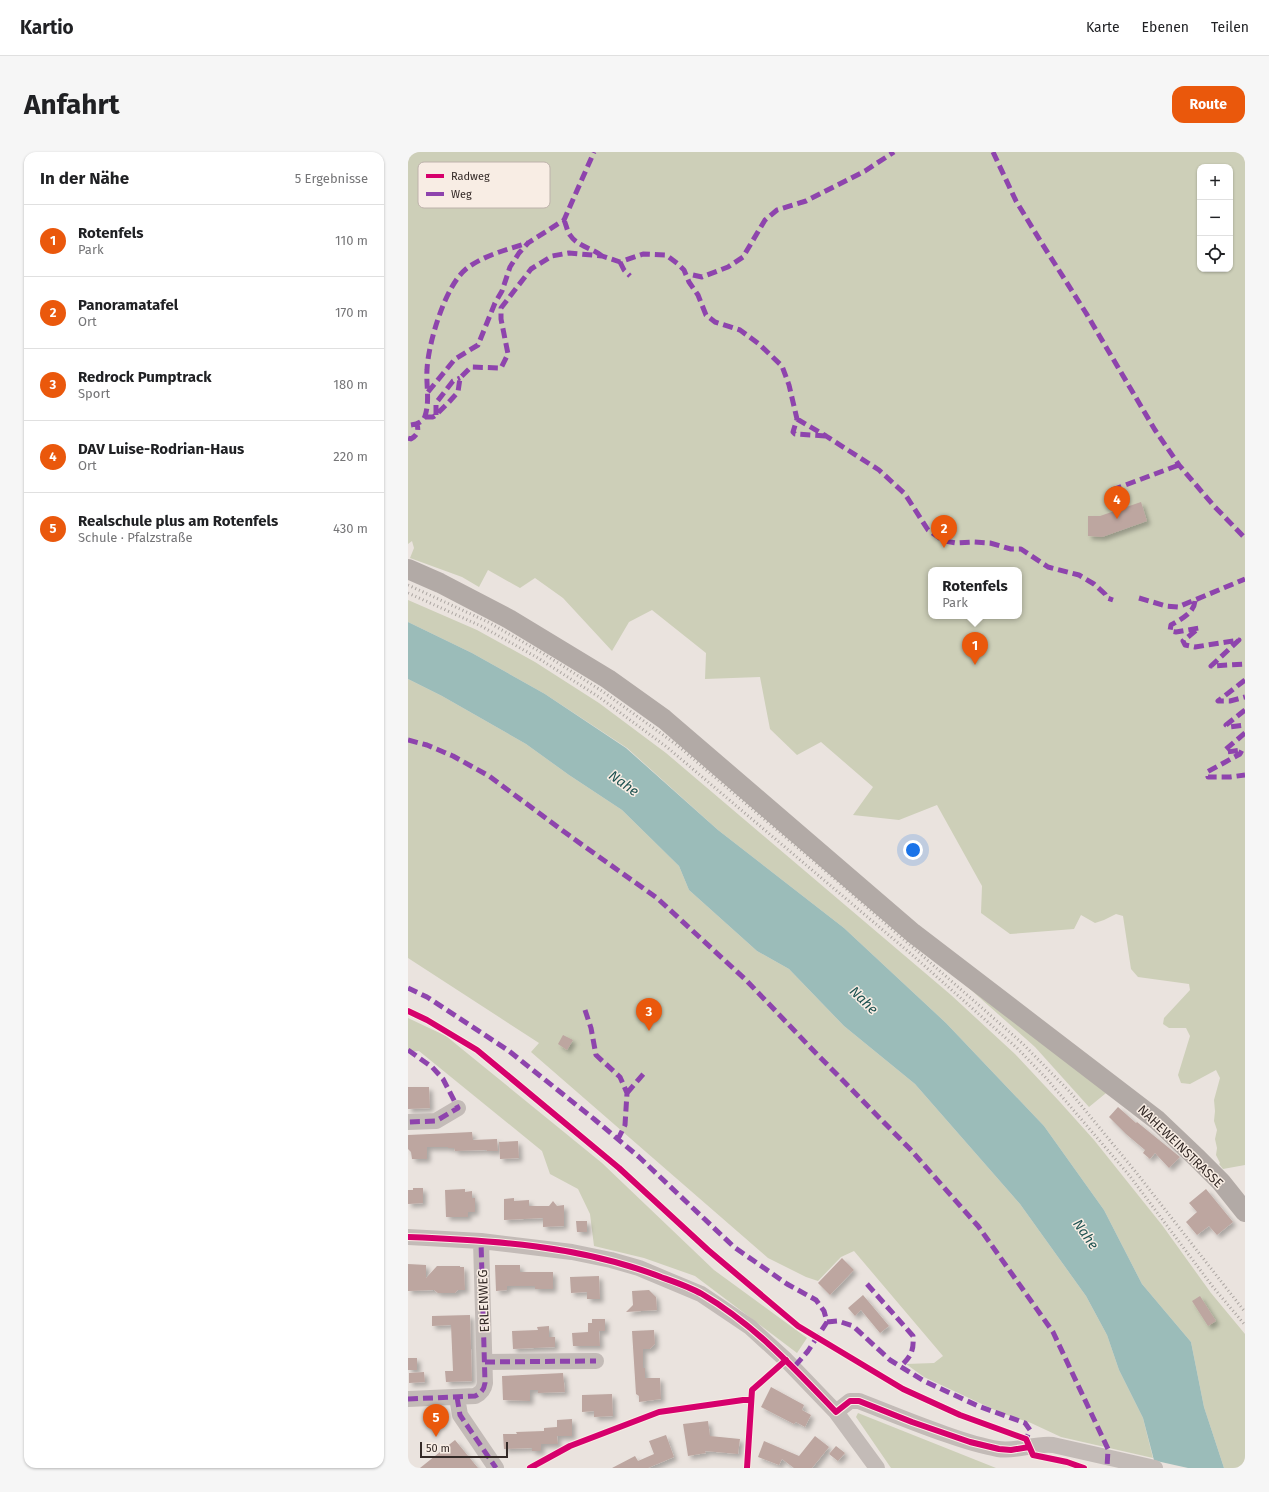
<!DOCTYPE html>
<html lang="de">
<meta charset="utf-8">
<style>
:root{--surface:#fff;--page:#f6f6f6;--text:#202124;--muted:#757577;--line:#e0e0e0;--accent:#ea580c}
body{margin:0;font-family:"Fira Sans",sans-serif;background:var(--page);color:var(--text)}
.controls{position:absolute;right:12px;top:12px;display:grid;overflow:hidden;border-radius:8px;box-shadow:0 1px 3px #0004}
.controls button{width:36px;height:36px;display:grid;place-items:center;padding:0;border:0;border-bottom:1px solid var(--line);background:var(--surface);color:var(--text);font:20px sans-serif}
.scale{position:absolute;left:12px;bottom:10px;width:88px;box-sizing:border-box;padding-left:4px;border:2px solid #332926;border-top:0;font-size:11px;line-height:14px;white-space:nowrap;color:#332926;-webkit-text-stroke:3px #f8ede4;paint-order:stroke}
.you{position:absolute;left:505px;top:698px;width:14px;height:14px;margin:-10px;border:3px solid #fff;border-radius:50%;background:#1a73e8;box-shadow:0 0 0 6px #1a73e833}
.badge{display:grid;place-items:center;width:26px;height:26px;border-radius:50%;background:var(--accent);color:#fff;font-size:13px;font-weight:700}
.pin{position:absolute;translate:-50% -33px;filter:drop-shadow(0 1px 2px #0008)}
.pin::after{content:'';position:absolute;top:21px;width:14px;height:12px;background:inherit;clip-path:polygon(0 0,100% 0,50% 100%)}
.popup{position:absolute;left:520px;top:415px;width:94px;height:52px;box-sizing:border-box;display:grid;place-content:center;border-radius:8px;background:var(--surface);filter:drop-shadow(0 1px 3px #0005);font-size:13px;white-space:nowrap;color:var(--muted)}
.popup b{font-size:15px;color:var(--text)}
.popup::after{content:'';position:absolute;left:50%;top:100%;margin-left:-8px;border:8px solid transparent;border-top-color:var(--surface)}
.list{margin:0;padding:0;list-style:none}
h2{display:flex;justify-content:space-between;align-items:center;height:52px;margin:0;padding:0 16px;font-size:17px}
h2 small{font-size:13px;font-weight:400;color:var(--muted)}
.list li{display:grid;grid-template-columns:26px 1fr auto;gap:12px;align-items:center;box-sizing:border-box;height:72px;padding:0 16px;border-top:1px solid var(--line)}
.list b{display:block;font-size:15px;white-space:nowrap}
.list p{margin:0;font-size:13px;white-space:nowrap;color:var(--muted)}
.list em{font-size:13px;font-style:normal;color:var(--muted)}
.icon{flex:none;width:22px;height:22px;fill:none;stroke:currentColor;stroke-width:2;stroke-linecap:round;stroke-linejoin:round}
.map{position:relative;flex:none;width:837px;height:1316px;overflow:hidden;border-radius:12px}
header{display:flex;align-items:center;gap:24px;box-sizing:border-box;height:56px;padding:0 20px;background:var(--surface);border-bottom:1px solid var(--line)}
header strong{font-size:19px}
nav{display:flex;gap:22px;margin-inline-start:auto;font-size:14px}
.intro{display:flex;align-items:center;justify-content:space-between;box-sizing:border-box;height:96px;padding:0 24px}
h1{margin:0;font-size:28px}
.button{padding:10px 18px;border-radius:12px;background:var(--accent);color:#fff;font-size:14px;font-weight:700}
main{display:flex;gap:24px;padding:0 24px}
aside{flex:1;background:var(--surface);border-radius:12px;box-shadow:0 1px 3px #0004}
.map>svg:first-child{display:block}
</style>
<header>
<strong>Kartio</strong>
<nav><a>Karte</a><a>Ebenen</a><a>Teilen</a></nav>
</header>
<div class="intro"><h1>Anfahrt</h1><a class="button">Route</a></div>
<main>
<aside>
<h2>In der Nähe<small>5 Ergebnisse</small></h2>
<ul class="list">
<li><span class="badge">1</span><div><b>Rotenfels</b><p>Park</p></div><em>110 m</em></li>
<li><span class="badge">2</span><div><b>Panoramatafel</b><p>Ort</p></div><em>170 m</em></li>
<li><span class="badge">3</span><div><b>Redrock Pumptrack</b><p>Sport</p></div><em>180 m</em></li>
<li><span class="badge">4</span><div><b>DAV Luise-Rodrian-Haus</b><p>Ort</p></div><em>220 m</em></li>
<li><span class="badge">5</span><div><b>Realschule plus am Rotenfels</b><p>Schule · Pfalzstraße</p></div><em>430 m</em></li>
</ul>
</aside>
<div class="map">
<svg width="837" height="1316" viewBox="0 0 837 1316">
<defs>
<filter id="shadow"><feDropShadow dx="3.5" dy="3.5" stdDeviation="2" flood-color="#0004"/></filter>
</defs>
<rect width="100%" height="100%" fill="#eae3de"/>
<!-- green -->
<path fill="#cdcfb8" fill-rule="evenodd" d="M0,0H837V1013L815,1017L811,1012L812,1011L808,1003L809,996L807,987L809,978L806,969L807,959L806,948L812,926L808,918L782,932L773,931L770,923L782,884L778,876H761L755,872L756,866L782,838L781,832L730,825L723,817L715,764L708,762L696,768L687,771L673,763L666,777L602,782L573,761L574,734L529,653L491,668L445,663L465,635L413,590L389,603L362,577L352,525L297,527L298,501L244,458L221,470L204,499L155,446L127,426L112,436L80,418L71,435L54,425L2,406L6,396L4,389L0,392ZM792,15H822V117H792ZM523,418H611V464H523Z
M0,448L69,478L127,510L191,551L258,601L543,843L607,902L651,949L686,988L754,1073L803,1141L837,1182V1316H816L796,1255L783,1190L734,1132L696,1058L636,974L538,871L436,776L310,678L219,596L137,542L64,501L0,470Z
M0,527L34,544L118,592L161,623L214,658L271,714L281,738L349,799L381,817L436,874L507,932L612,1052L678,1144L699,1183L711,1218L735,1266L745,1306L653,1285L623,1271L593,1261L516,1225L498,1212L526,1211L535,1204L446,1099L433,1105L410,1129L398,1125L360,1106L123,900L131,891L0,806Z
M553,829L703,937L681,955L627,895Z
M0,866L38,884L194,1011L306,1118L399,1186L389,1201L287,1124L236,1106L186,1094L182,1062L170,1037L142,1022L134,999L11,899L0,900Z
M450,1261L588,1316H483L448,1265Z"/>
<!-- water -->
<path fill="#9bbcb9" d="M0,470L64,501L137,542L218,596L310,678L436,776L538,871L636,974L696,1058L734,1132L783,1190L796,1255L816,1316H748L735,1266L711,1218L699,1183L678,1144L612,1052L507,932L436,874L381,817L349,799L281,738L271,714L214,658L161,623L118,592L34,544L0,527Z"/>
<!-- pier -->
<path fill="#eae3de" d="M744,1308L780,1316H746Z"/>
<!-- building -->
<path fill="#bda6a0" filter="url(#shadow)" d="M733,350L739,369L694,385L680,384V364H692Z
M155,883L165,888L159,898L150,892Z
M0,935H21L22,956L0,957Z
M710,955L728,971L729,970L772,1005L761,1016L747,1001L742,1007L735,1001L737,998L718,982L701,965Z
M64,980L65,988L89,987L90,999H79L78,998L47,999L46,996H40V995H19V1007H4L3,1000L0,997V983Z
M110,989L111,1006L92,1007L91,990Z
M5,1036H15V1051L0,1052V1038H5Z
M57,1037V1040L64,1039V1046H67V1060H60V1065H38L37,1038Z
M798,1037L825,1070L809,1083L801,1074L789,1083L778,1070L789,1060L781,1051Z
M106,1046V1049L121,1048V1054H141L145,1049L149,1054L156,1053V1074L135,1075V1066L96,1068V1047Z
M168,1069H179V1080H169Z
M434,1106L446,1118L422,1143L410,1131Z
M0,1112L18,1113V1126L29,1114H52V1115H56L57,1138H50L47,1141H30L26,1138L0,1139Z
M87,1113H112V1120H145V1137H127V1134H99V1138L88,1139Z
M191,1124L192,1147H179V1140L163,1141L162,1125Z
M241,1138L248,1145L249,1158L218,1160L225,1153L224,1139Z
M455,1143L481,1174L472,1181L453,1158L447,1164L440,1156Z
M792,1144L808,1169L800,1174L784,1149Z
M62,1163L64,1229L38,1230L37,1219H45L43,1173L24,1174V1164Z
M184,1167H197V1179H191L192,1194H165L164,1181L180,1180V1171H184Z
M141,1174V1185H147V1195L105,1197L104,1179L130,1178L129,1175Z
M246,1178L247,1192L242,1197H235V1216H237V1226H252L253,1247L231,1250V1244L228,1242L224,1179Z
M0,1206H9V1218H0Z
M16,1220L17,1230L1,1231V1221Z
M155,1221L157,1240L130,1241V1238H122V1249L95,1248L94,1224Z
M363,1235L396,1253L394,1258L403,1263L397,1275L388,1270L386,1272L353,1255Z
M204,1242L205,1264L186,1265V1259L174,1260V1243Z
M164,1267V1284H149L150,1292H133V1299H124V1296L96,1297L95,1282H109L108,1280L136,1279V1276L149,1275V1268Z
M300,1269L302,1284L332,1287L330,1302L297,1299L298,1301L280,1304L275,1272Z
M258,1283L266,1305L240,1316H204L227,1304L230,1309L246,1302L241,1289Z
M407,1284L421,1295L404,1316H386L374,1307L371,1313L350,1305L356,1289L391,1304Z
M47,1288L70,1316H12Z
M428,1294L437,1301L430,1309L421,1302Z"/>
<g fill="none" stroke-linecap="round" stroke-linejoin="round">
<!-- minor -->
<path stroke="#c3bbb7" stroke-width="16" d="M0,970L28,969L50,956
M0,1085L73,1089L164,1100L203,1108L231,1116L293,1142L342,1175L378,1208L428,1260L469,1316
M77,1210L188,1209
M49,1245L52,1263L88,1316
M0,1247L67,1244C73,1241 76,1238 77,1231L73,1089
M428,1260L442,1249H451C479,1260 508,1272 537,1282C554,1288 572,1294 590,1297C609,1300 626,1291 645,1293L747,1316"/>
<!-- major -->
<path stroke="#b2aaa6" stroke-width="20" d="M0,417L32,431L101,467L200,527L256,567L505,781L749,968L790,1007L813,1030L837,1060"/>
<!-- rail -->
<path stroke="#aba5a1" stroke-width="3" stroke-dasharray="1 3" stroke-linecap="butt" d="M0,433L80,470L136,502L194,539L269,593L428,728L614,891L663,941L727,1019L837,1160
M0,441L73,474L130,506L191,545L260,596L502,801L609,896L638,926L721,1023L805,1135L837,1173"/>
<!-- quiet -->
<path stroke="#8e44ad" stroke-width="5" stroke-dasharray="10 5" stroke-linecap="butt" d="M585,0L608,49L633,90L678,161L747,278L771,313L806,354L837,386
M156,68C158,72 159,79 162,83C169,94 184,96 194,104
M212,110L216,118L222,124
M285,123L294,125L320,115L335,105L357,68L369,58L398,49L457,19L486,0
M20,240L47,207L70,193L87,151L94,139L102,115L111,101L120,91L156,68L186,0
M28,263V251L45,229L52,226
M17,265H25L28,263L41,250L50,240L52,226L63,215L93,216L100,202L93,167V156L123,117L144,104L161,101L194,104L212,110L235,102L258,103L270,112L276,118L281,130L290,143L298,163L307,170L332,178L351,192L374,214L381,233L389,267L385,280L387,282L418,284
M389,267L418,284L471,318L497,342L520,378L536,389L548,391L565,390L582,391L603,397H613L640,415L671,423L686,432L697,442L699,446L705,448
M3,273C9,272 15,270 17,264C22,249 18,233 19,218C20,192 37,134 58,117C76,103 98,98 120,91
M0,286L3,287C9,283 11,280 9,272
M704,338L771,313
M731,446L758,454L770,455L837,427
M787,449C786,461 773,467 763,473L762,479L768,480L791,476L775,489L777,493L787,495L831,488L803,514L837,512
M837,528L810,549H822L837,545
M837,558L818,573L821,575L837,573
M837,581L817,598L819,600L834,598L832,602L799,620L800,625H822L837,623
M0,588L19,593L45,604L81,624L166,687L249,746L338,828L402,895L502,997L570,1074L645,1180L700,1297L699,1316
M0,836L19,845L101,899L186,967L231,1005L326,1095L379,1132L408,1148L416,1159L419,1170L400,1199L386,1215
M177,858L183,876L188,903L212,925L219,941L217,973L210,987
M0,898L24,915L35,927L50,956L28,969L0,970
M219,941L237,920
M459,1132L505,1184C506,1199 503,1204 493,1214
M419,1170L430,1169L445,1174L482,1208L516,1229L570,1254L617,1271L622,1278L618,1287
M77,1210L188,1209
M49,1245L52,1263L88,1316
M0,1247L67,1244C73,1241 76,1238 77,1231L73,1089"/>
<defs>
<path id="cycleway" d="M0,859L19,868L69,898L211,1016L300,1098L390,1174L495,1237L552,1263L618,1287L625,1303L659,1310L676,1316
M0,1085C85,1088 173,1094 253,1125C267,1130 282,1135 294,1142C347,1173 387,1217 428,1260L442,1249H451L504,1270L562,1290L591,1297L603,1298L621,1295
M122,1316L162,1294L251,1260L335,1248H343
M339,1316L344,1238L378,1208"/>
</defs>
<!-- cycleway casing -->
<use href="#cycleway" stroke="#f8ede4" stroke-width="8"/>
<!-- cycleway -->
<use href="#cycleway" stroke="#d6006c" stroke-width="6"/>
</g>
<g text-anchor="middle" stroke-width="3" stroke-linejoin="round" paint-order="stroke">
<!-- street labels -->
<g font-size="13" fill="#332926" stroke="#f8ede4">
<text transform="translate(773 994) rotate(44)" y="5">NAHEWEINSTRASSE</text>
<text transform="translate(75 1149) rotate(-92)" y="5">ERLENWEG</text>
</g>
<!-- water labels -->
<g font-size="14" font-style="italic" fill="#1e5251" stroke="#f8ede4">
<text transform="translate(216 631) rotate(36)" y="5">Nahe</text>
<text transform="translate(456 848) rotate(44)" y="5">Nahe</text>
<text transform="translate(678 1082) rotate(55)" y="5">Nahe</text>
</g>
</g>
<!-- legend -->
<rect x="10" y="10" width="132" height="46" rx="6" fill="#f8ede4" stroke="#bdb2ab" stroke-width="1"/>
<rect x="18" y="22" width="18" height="4" fill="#d6006c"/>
<rect x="18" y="40" width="18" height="4" fill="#8e44ad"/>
<g font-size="11" fill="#332926">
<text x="43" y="28">Radweg</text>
<text x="43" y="46">Weg</text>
</g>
</svg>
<div class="controls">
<button>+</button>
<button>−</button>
<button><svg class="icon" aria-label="locate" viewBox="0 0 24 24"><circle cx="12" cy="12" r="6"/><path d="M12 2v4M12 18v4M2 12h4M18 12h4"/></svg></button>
</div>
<div class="scale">50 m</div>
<div class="you"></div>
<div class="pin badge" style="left:567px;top:513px">1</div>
<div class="popup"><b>Rotenfels</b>Park</div>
<div class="pin badge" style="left:536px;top:396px">2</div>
<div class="pin badge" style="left:241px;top:879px">3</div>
<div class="pin badge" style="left:709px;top:367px">4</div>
<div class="pin badge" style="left:28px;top:1285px">5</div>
</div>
</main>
